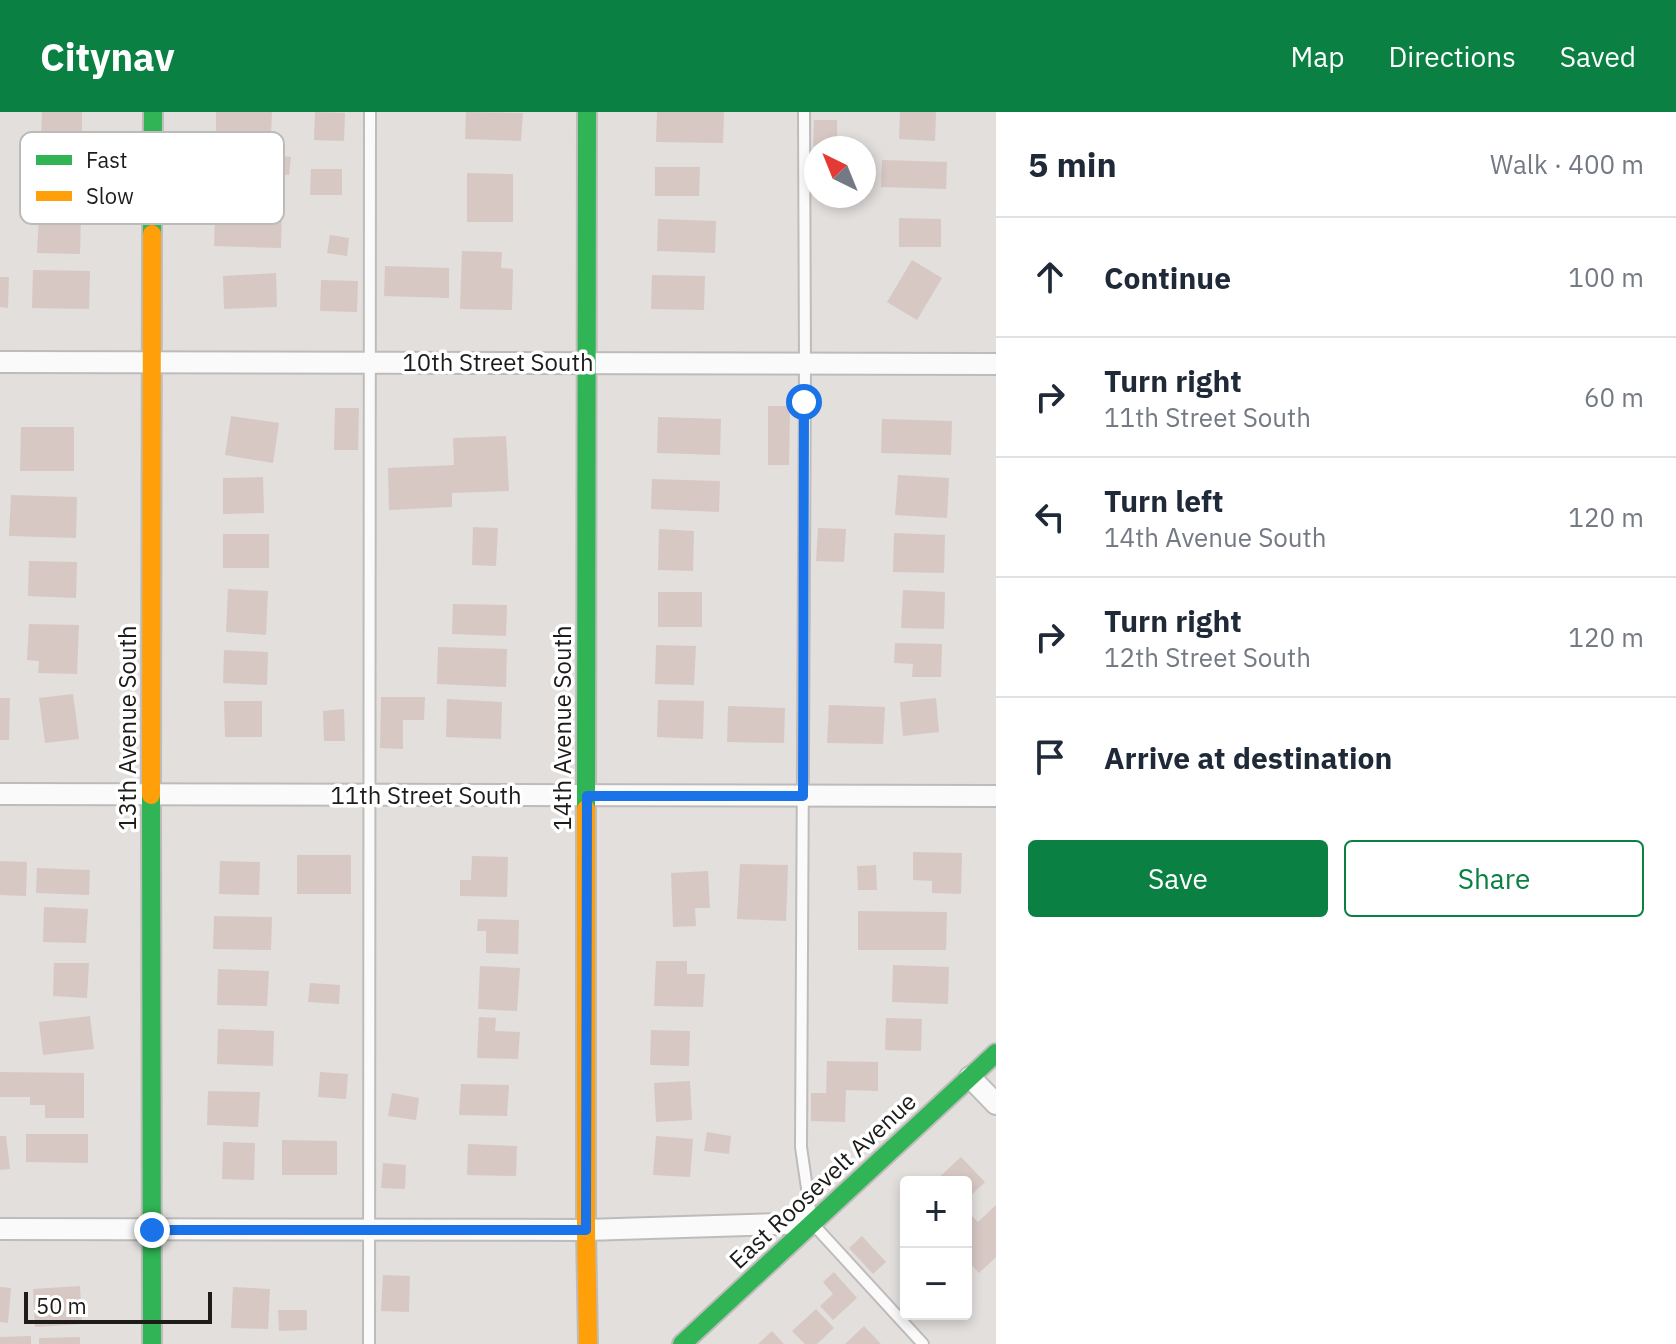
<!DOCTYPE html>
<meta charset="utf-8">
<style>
:root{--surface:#fff;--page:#f6f6f7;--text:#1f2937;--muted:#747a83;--line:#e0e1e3;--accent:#0b8043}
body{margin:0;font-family:"IBM Plex Sans",sans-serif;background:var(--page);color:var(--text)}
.controls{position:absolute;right:24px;bottom:24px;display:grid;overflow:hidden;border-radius:8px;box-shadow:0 4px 12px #0003}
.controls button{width:72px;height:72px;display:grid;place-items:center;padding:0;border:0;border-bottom:2px solid var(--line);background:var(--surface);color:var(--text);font:40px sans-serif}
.compass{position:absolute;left:804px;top:24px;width:72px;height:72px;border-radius:50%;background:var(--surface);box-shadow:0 4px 12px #0003;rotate:317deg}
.scale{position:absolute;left:24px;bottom:20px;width:188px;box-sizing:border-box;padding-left:8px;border:4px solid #1e1c1b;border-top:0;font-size:22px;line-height:28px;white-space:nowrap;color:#1e1c1b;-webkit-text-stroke:6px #fff;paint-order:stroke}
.stop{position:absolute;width:24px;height:24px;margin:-18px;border:6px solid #1a73e8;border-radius:50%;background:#fff}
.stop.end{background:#1a73e8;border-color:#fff;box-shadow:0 2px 8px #0008}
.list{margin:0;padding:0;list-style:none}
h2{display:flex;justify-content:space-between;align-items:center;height:104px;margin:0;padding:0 32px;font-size:34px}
h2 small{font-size:26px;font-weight:400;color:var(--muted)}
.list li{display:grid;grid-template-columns:52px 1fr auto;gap:24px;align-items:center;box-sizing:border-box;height:120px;padding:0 32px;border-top:2px solid var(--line)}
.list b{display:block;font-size:30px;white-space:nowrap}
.list p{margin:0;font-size:26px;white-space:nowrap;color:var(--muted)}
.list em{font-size:26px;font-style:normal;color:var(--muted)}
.actions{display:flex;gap:16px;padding:24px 32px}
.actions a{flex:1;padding:18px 0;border:2px solid var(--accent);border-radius:8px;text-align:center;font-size:28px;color:var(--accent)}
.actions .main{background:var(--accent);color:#fff}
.icon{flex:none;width:44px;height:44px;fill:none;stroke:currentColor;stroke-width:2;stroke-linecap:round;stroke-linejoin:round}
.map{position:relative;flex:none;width:996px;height:1232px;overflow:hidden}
header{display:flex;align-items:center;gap:48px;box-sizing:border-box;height:112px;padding:0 40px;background:var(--accent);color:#fff}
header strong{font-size:38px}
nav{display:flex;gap:44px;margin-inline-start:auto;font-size:28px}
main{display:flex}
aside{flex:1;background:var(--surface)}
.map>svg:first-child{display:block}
</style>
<header>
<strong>Citynav</strong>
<nav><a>Map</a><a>Directions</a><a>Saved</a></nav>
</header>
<main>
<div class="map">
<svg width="996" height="1232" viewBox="0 0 996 1232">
<rect width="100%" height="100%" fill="#e2dfdd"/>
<!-- building -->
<path fill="#d7c8c4" d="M42,0H82V26L41,24Z
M216,0H272L271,24H216Z
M315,0L345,1L344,29L314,28Z
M466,0L523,1L521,29L465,27Z
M657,0H724L723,31L656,30Z
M900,0H936L935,29L899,27Z
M814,8H837V35L813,34Z
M218,37L291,45L289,63L262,61L259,91L212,86Z
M882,48L947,50L946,77L881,75Z
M655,55H700L699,84H655Z
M311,57H342V83H310Z
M467,61L513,62V110H467Z
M215,99L282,100L281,136L214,134Z
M39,104L81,105L80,142L37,141Z
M899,106L941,107V135H899Z
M658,107L716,109L715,141L657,139Z
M330,123L349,126L347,144L327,141Z
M462,139L502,140L501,156L513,157L512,198L460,197Z
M912,148L942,166L917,208L887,190Z
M385,154L449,156V186L384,184Z
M33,158L90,159L89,197L32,196Z
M276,161L277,195L224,197L223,164Z
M652,163L705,164L704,198L651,197Z
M0,165H9L8,196L0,195Z
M321,168L358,169L357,200L320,199Z
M768,294H790L789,353H768Z
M335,296H359L358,338H334Z
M231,304L279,311L273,351L225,343Z
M658,305L721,307L720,343L657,341Z
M882,307L952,309L951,343L881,341Z
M21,315H74V359H20Z
M506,324L509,379L452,381V395L389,398L388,356L454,353L453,326Z
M898,363L949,366L947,406L895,403Z
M263,365L264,401L223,402V366Z
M652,367L720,369L719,400L651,397Z
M11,383L77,385L76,426L9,424Z
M473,415L498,416L496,454L472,453Z
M818,416L846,417L844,450L816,449Z
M659,417L694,419L693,459L658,458Z
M894,421L945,423L944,461L893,460Z
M223,422H269V456H223Z
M29,449L77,450L76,486L28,484Z
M228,477L268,479L266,523L226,520Z
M903,478L945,480L944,517L901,516Z
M658,480H702V515H658Z
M453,492L507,493L506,524L452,522Z
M29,512L79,513L77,562L38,561L39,549L27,548Z
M895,531L942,532L941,565H912L913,552L894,551Z
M656,533L696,534L694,573L655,572Z
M438,535L507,537L506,575L437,572Z
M224,538L268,540L267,573L223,571Z
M73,582L79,627L45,631L39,586Z
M381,585H425L424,608H403V637L380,636Z
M0,586H10L9,628H0Z
M936,586L939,620L903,624L900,590Z
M447,587L502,590L501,627L446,625Z
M658,588L704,589L703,627L657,625Z
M224,589H262V625H225Z
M829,593L885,595L883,632L827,631Z
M728,594L785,596L784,631L727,630Z
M344,597L345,629H324L323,599Z
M913,740L962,741L961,782L932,781V769L913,768Z
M297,743H351V782H297Z
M472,744L508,745L507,785L460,784V768H471Z
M0,749L27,750L26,784L0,783Z
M220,749L260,750L259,783L219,782Z
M740,752L788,753L786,809L737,807Z
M876,753L877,778H858L857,754Z
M37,756L90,758L89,783L36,781Z
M708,759L710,796H695L696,814L673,815L671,761Z
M44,795L88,797L86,831L43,830Z
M858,799L947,800L946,838H858Z
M214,804L272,805L271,838L213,837Z
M478,807L519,808L518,842L486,841V819H477Z
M656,849H687V862H705L703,895L654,894Z
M54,851H89L87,886L53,884Z
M893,853L949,855L948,892L892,890Z
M480,854L520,856L517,899L478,897Z
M218,857L269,859L267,894L217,893Z
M310,871L340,873L339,892L308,890Z
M90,904L94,937L43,943L39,910Z
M479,905L496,906L495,919L520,920L518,947L477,946Z
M886,906L922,907L921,939L885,938Z
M218,917L274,919L273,954L217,952Z
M651,918L690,919L689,954L650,953Z
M827,949L878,950V979L846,978L845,1010L811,1009V981H826Z
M0,960L84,961V1006H45V993H30V985H0Z
M320,960L348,962L346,987L318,985Z
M690,969L692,1008L656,1010L654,971Z
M461,972L509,973L507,1004L459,1003Z
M208,979L260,980L258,1015L207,1013Z
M392,981L419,986L416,1008L388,1004Z
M707,1020L731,1024L729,1042L704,1039Z
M26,1022H88V1051L26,1050Z
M0,1024H6L10,1057L0,1058Z
M656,1024L693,1027L690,1065L653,1063Z
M282,1028L337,1029V1063H282Z
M223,1030L255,1031L254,1068L222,1067Z
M468,1032L517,1034L516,1064L467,1063Z
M961,1045L985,1070L966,1088V1070H934Z
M383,1051L406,1053L405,1077L381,1076Z
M996,1093V1145L979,1161L966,1147V1108L971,1103L978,1110Z
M862,1124L886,1150L873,1162L849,1136Z
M834,1160L857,1186L833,1208L820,1194L833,1182L823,1170Z
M383,1163L410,1164L409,1200L381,1199Z
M80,1174L82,1212L35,1215L33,1177Z
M0,1175L11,1176L8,1211L0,1210Z
M233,1175L270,1177L268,1217L231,1216Z
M816,1197L834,1216L817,1232H805L792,1219Z
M278,1198H307V1218L279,1219Z
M864,1214L881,1232H845Z
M772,1219L784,1232H758Z
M31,1224V1232H0V1225Z
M80,1225V1232H39V1226Z"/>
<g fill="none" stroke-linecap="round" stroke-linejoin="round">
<defs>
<path id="lane" d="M804,0L805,252L801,1035L812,1111L923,1232
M369,1232L370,0"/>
<path id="street" d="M0,250L996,252
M0,682L996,684
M970,965L996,992
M0,1117L586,1118L812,1111"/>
<path id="fast" d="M152,122L153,0
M151,683L152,1232
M586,697L587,0
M682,1232L996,941"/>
<path id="slow" d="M151,683L152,122
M586,697V1118L588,1232"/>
</defs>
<!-- lane casing -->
<use href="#lane" stroke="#bebcbb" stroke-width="14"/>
<!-- street casing -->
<use href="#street" stroke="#bebcbb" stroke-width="24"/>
<!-- fast casing -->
<use href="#fast" stroke="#bebcbb" stroke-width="22"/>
<!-- slow casing -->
<use href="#slow" stroke="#bebcbb" stroke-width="22"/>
<!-- lane -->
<use href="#lane" stroke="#fbfafa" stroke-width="10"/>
<!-- street -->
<use href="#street" stroke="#fbfafa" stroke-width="20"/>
<!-- fast -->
<use href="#fast" stroke="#30b455" stroke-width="18"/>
<!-- slow -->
<use href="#slow" stroke="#ff9f0a" stroke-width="18"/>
</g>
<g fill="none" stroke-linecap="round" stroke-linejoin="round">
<!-- route -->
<path stroke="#1a73e8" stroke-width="10" d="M152,1118H586L587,684H803L804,290"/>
</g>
<g text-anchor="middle" stroke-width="7" stroke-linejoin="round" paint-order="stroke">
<!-- street labels -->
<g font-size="24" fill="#1e1c1b" stroke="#fff">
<text x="498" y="259">10th Street South</text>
<text transform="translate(128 616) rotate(-90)" y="8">13th Avenue South</text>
<text transform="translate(563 616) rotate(-90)" y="8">14th Avenue South</text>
<text x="426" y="692">11th Street South</text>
<text transform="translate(823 1069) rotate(-43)" y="8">East Roosevelt Avenue</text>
</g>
</g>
<!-- legend -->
<rect x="20" y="20" width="264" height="92" rx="12" fill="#fff" stroke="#bcbbbb" stroke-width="2"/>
<rect x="36" y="43" width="36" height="10" fill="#30b455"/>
<rect x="36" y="79" width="36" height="10" fill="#ff9f0a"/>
<g font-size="22" fill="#1e1c1b">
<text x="86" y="56">Fast</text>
<text x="86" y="92">Slow</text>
</g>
</svg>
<div class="controls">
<button>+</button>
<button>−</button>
</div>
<svg class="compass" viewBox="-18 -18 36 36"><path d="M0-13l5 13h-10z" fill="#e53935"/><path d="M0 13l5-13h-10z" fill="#747a83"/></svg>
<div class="scale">50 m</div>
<div class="stop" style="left:804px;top:290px"></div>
<div class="stop end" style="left:152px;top:1118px"></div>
</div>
<aside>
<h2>5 min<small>Walk · 400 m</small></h2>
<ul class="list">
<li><svg class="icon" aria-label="ahead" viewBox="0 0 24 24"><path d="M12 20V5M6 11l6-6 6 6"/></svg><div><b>Continue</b></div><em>100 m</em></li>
<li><svg class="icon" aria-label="right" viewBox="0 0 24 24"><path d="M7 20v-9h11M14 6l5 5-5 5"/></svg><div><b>Turn right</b><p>11th Street South</p></div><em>60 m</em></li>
<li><svg class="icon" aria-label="left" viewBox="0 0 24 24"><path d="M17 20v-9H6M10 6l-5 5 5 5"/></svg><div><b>Turn left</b><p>14th Avenue South</p></div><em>120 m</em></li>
<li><svg class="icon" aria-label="right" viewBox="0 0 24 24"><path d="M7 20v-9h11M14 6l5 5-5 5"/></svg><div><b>Turn right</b><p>12th Street South</p></div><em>120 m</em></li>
<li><svg class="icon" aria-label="arrive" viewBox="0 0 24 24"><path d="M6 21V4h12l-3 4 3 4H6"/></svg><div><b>Arrive at destination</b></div></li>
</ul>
<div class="actions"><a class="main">Save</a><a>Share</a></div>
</aside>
</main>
